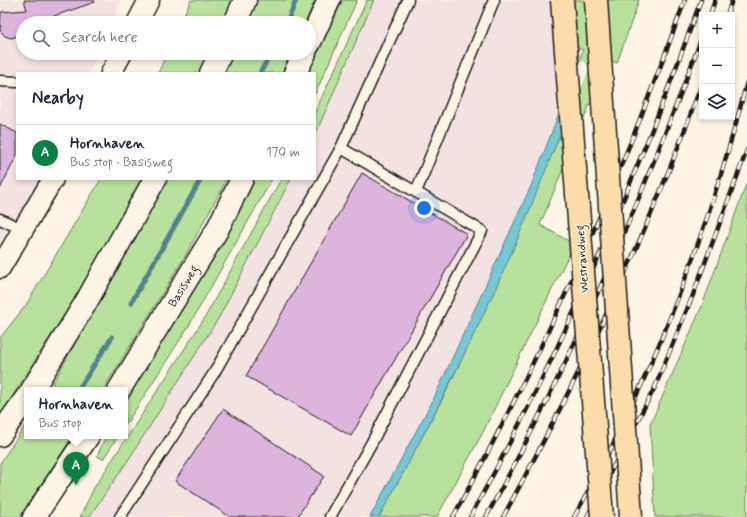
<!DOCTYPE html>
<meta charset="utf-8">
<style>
:root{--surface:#fff;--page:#f6f6f7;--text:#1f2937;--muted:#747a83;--line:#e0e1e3;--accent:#0b8043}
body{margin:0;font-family:Mynerve,sans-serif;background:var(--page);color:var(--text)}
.controls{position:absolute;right:12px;top:12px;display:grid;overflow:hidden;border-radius:0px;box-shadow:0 2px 6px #0003}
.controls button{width:36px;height:36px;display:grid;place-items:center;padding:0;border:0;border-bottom:1px solid var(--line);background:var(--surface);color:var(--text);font:20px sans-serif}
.you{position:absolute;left:424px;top:208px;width:14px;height:14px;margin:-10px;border:3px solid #fff;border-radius:50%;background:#1a73e8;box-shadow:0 0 0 6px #1a73e833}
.badge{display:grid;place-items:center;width:26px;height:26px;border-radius:50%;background:var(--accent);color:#fff;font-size:13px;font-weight:700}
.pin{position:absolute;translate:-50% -33px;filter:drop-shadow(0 1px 2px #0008)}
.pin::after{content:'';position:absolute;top:21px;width:14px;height:12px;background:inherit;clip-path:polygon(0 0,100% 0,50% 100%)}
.popup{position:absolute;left:24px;top:387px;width:104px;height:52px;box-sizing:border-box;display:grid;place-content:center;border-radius:0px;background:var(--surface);filter:drop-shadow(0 1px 3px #0005);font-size:13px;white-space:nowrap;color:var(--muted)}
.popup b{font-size:15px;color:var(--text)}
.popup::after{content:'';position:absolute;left:50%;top:100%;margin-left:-8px;border:8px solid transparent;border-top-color:var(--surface)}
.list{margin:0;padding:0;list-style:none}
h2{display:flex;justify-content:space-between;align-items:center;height:52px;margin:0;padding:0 16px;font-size:17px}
h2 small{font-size:13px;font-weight:400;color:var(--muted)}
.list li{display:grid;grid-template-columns:26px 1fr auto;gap:12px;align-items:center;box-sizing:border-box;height:56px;padding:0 16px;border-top:1px solid var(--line)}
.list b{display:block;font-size:15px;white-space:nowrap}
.list p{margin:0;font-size:13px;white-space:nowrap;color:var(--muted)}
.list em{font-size:13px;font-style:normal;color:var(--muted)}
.icon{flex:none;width:22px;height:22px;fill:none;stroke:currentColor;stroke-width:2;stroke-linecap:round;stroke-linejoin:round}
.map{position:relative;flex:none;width:747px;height:517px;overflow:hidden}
.search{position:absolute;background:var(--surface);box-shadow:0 2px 6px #0003;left:16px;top:16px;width:300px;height:44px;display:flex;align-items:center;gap:10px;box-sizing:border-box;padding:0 14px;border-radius:22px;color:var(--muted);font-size:15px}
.panel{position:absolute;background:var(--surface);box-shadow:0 2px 6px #0003;left:16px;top:72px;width:300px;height:108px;border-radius:0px}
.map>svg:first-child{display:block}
</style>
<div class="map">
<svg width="747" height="517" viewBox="0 0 747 517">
<rect width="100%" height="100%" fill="#fcf5e5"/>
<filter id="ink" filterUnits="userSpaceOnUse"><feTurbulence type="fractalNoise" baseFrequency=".025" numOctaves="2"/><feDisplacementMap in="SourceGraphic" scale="8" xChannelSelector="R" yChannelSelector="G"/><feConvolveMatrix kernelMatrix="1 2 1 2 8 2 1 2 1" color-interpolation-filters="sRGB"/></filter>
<g filter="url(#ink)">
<!-- built -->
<path fill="#f3e2e2" d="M0,0H121L112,23H23V53H98L89,73H17V179H41L0,271Z
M374,0H552L583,50L531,186L511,231L434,398L370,517H89L125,465L218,319L291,179H315V135Z"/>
<!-- green -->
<path fill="#b8e19d" stroke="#6a7e5c" d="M191,0H233L223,23H180Z
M256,0H315L305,23H246Z
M343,0H357L315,94V73H307Z
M367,0H374L315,135V112Z
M552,0H639L617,63L608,60L540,225L574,244L482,434L437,517H379L446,392L495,289L588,66L578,64L583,50L555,39Z
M167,53H210L199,73H158Z
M232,53H291L282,73H222Z
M101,179H144L83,285L0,416V338L26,305Z
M167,179H227L184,258L103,390H49Z
M254,179H272L190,324L125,426V399L228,229Z
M281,179H291L218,319L125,465L89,517H80L94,488L204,319Z
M747,182V517H655L650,425L702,306Z
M27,423V436H73L20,517H0V463Z
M106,436H118L103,459L97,456Z"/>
<!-- water -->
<path fill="#78c7d4" stroke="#53838a" d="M578,64L588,66C557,140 528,218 495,290C459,367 420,443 379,517H370L434,398L531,186Z"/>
<!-- pier -->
<path fill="#fcf5e5" d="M583,61L590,67L560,139L558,111L576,63Z"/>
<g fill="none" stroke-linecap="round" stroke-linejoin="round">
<!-- stream -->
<path stroke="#53838a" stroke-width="5" d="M287,23L296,0
M260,73L271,53
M131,303L201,179
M80,387L112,337"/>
</g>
<!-- building -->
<path fill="#ddb4dc" stroke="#1c1c1c" d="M24,0H94L95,2L54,16L56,23H23V31L18,36L11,38L5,36L0,31L1,12L27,10Z
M0,124L17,133V155L0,189Z
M362,173L467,234L351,436L246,376Z
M223,409L324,476L297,517H230L175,481Z"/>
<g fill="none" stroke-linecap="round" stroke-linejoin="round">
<defs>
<path id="service" d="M0,81L17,82
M416,192L494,0
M0,219L24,230
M120,517L214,373L341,148L408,0
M330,517L372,442L482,231L341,148"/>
<path id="minor" d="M137,23L149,0
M111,73L122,53
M0,268L53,179"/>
<path id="secondary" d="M235,23L245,0
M309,44L329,0
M211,73L221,53
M295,73L305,53
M32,390L85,304L155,179
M119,390L217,230L242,179
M0,435L27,397
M34,517L88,436"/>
</defs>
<!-- service casing -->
<use href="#service" stroke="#1c1c1c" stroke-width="13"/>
<!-- minor casing -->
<use href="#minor" stroke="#1c1c1c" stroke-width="23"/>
<!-- secondary casing -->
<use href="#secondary" stroke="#1c1c1c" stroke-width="25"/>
<!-- service -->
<use href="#service" stroke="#fcf5e5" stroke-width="10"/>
<!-- minor -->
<use href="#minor" stroke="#fcf5e5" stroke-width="20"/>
<!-- secondary -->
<use href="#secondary" stroke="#fcf5e5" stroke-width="22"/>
<defs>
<path id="rail" d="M710,15L715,0
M727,15L732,0
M453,517C545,351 621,178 685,0
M470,517C562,351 637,178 701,0
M486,517C571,363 641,202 702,37
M503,517C579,378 649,233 702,83
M574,517C652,380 708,234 747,82
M587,517L655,387L693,295L747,150"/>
</defs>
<!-- rail casing -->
<use href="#rail" stroke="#1c1c1c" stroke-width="4.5"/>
<!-- rail -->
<use href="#rail" stroke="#fcf5e5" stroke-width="3" stroke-dasharray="9" stroke-linecap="butt"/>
<defs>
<path id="motorway-bridge" d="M562,0L602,517
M596,0L631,517"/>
</defs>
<!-- motorway-bridge casing -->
<use href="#motorway-bridge" stroke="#1c1c1c" stroke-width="25" stroke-linecap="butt"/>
<!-- motorway-bridge -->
<use href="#motorway-bridge" stroke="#fddcac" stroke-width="22"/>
</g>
</g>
<g text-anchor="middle" stroke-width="3" stroke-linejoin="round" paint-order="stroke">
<!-- street labels -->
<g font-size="12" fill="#1c1c1c" stroke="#fcf5e5">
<text transform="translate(582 259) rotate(-94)" y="4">Westrandweg</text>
<text transform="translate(183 286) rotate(-59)" y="4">Basisweg</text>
</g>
</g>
</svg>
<div class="controls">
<button>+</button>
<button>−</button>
<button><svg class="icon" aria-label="layers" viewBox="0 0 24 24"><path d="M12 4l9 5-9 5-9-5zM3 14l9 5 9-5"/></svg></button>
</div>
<div class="you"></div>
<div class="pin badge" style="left:76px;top:485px">A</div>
<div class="popup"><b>Hornhaven</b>Bus stop</div>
<div class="search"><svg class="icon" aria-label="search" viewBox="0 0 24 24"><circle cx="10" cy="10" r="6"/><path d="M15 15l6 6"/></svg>Search here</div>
<section class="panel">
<h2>Nearby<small></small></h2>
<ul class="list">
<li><span class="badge">A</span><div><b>Hornhaven</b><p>Bus stop · Basisweg</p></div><em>170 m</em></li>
</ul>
</section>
</div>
